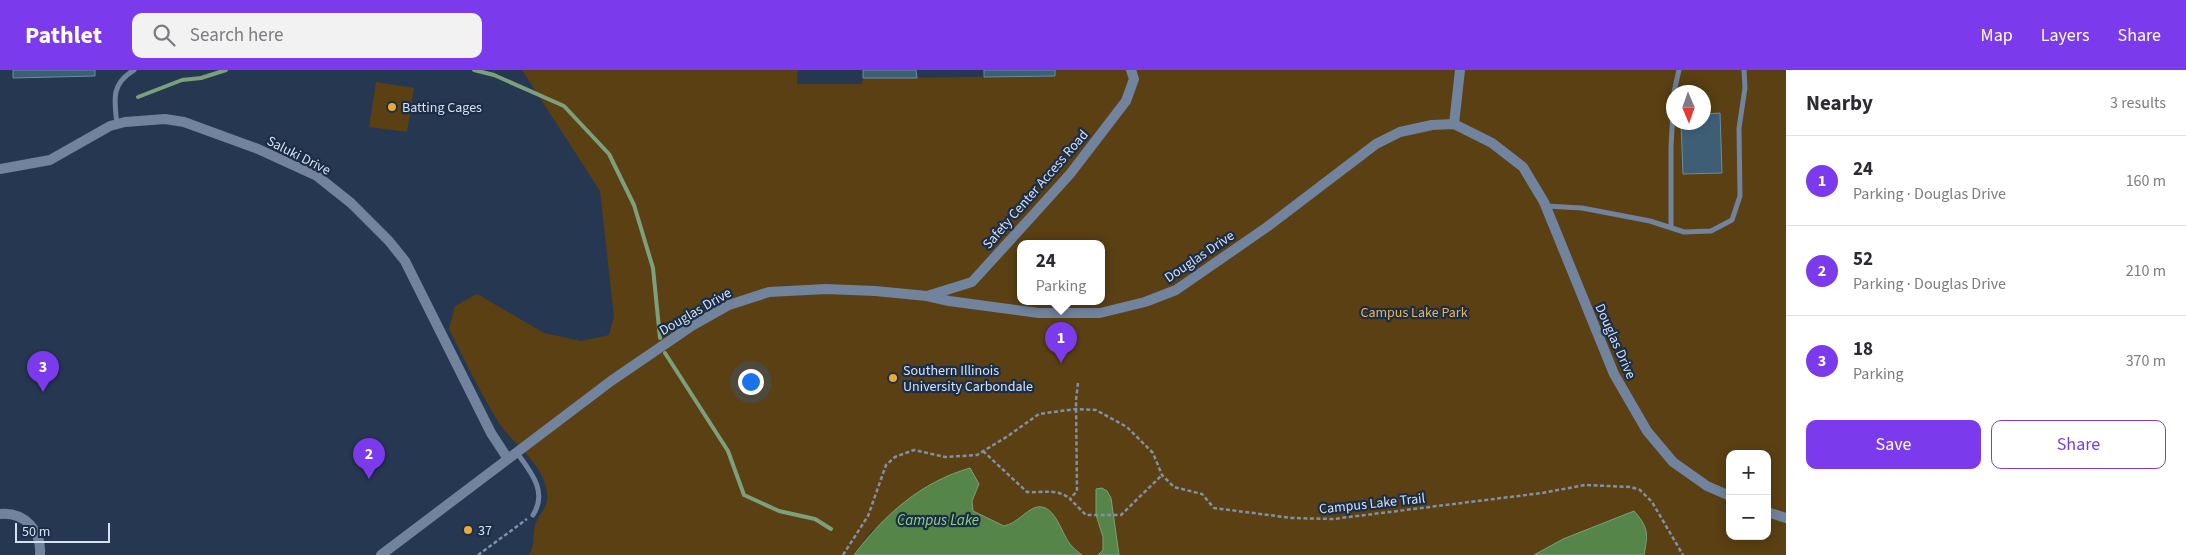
<!DOCTYPE html>
<meta charset="utf-8">
<style>
:root{--surface:#fff;--page:#f2f2f3;--text:#2b2b33;--muted:#7c7c81;--line:#e1e1e2;--accent:#7c3aed}
body{margin:0;font-family:"Source Sans 3",sans-serif;background:var(--page);color:var(--text)}
.controls{position:absolute;right:15px;bottom:15px;display:grid;overflow:hidden;border-radius:10px;box-shadow:0 2px 12px #0003}
.controls button{width:45px;height:45px;display:grid;place-items:center;padding:0;border:0;border-bottom:1px solid var(--line);background:var(--surface);color:var(--text);font:25px sans-serif}
.compass{position:absolute;left:1666px;top:15px;width:45px;height:45px;border-radius:50%;background:var(--surface);box-shadow:0 2px 12px #0003;rotate:178deg}
.scale{position:absolute;left:15px;bottom:12px;width:95px;box-sizing:border-box;padding-left:5px;border:2px solid #d5e0f1;border-top:0;font-size:14px;line-height:18px;white-space:nowrap;color:#d5e0f1;-webkit-text-stroke:4px #1c2d47;paint-order:stroke}
.you{position:absolute;left:750px;top:311px;width:18px;height:18px;margin:-12px;border:4px solid #fff;border-radius:50%;background:#1a73e8;box-shadow:0 0 0 8px #1a73e833}
.badge{display:grid;place-items:center;width:32px;height:32px;border-radius:50%;background:var(--accent);color:#fff;font-size:16px;font-weight:700}
.pin{position:absolute;translate:-50% -41px;filter:drop-shadow(0 1px 2px #0008)}
.pin::after{content:'';position:absolute;top:26px;width:18px;height:15px;background:inherit;clip-path:polygon(0 0,100% 0,50% 100%)}
.popup{position:absolute;left:1017px;top:170px;width:88px;height:65px;box-sizing:border-box;display:grid;place-content:center;border-radius:10px;background:var(--surface);filter:drop-shadow(0 1px 4px #0005);font-size:16px;white-space:nowrap;color:var(--muted)}
.popup b{font-size:19px;color:var(--text)}
.popup::after{content:'';position:absolute;left:50%;top:100%;margin-left:-10px;border:10px solid transparent;border-top-color:var(--surface)}
.list{margin:0;padding:0;list-style:none}
h2{display:flex;justify-content:space-between;align-items:center;height:65px;margin:0;padding:0 20px;font-size:21px}
h2 small{font-size:16px;font-weight:400;color:var(--muted)}
.list li{display:grid;grid-template-columns:32px 1fr auto;gap:15px;align-items:center;box-sizing:border-box;height:90px;padding:0 20px;border-top:1px solid var(--line)}
.list b{display:block;font-size:19px;white-space:nowrap}
.list p{margin:0;font-size:16px;white-space:nowrap;color:var(--muted)}
.list em{font-size:16px;font-style:normal;color:var(--muted)}
.actions{display:flex;gap:10px;padding:15px 20px}
.actions a{flex:1;padding:11px 0;border:1px solid var(--accent);border-radius:10px;text-align:center;font-size:18px;color:var(--accent)}
.actions .main{background:var(--accent);color:#fff}
.icon{flex:none;width:28px;height:28px;fill:none;stroke:currentColor;stroke-width:2;stroke-linecap:round;stroke-linejoin:round}
.map{position:relative;flex:none;width:1786px;height:485px;overflow:hidden}
header{display:flex;align-items:center;gap:30px;box-sizing:border-box;height:70px;padding:0 25px;background:var(--accent);color:#fff}
header strong{font-size:24px}
nav{display:flex;gap:28px;margin-inline-start:auto;font-size:18px}
.search{width:350px;height:45px;background:var(--page);display:flex;align-items:center;gap:12px;box-sizing:border-box;padding:0 18px;border-radius:10px;color:var(--muted);font-size:19px}
main{display:flex}
aside{flex:1;background:var(--surface)}
.map>svg:first-child{display:block}
</style>
<header>
<strong>Pathlet</strong>
<div class="search"><svg class="icon" aria-label="search" viewBox="0 0 24 24"><circle cx="10" cy="10" r="6"/><path d="M15 15l6 6"/></svg>Search here</div>
<nav><a>Map</a><a>Layers</a><a>Share</a></nav>
</header>
<main>
<div class="map">
<svg width="1786" height="485" viewBox="0 0 1786 485">
<rect width="100%" height="100%" fill="#263752"/>
<!-- green -->
<path fill="#5a4013" fill-rule="evenodd" d="M522,0H798L797,14H862L863,8L1054,6L1055,0H1786V485H1644L1647,467L1616,449L1563,469L1534,485H1119L1111,428L1102,418L1096,420V445L1103,467V480L1098,485H1082L1070,475L1054,445L1028,441L1014,453L1004,456L973,441L972,431L979,414L872,460L854,485H529C536,472 532,467 535,456C539,440 551,440 546,417C540,391 513,374 499,353C480,323 465,290 449,259L455,236L477,224L544,263L581,271L609,265L614,247L600,121ZM1674,22H1704V52H1674ZM1021,174H1101V232H1021ZM1730,384H1767V466H1730Z
M376,12L414,18L407,62L369,57Z"/>
<!-- water -->
<path fill="#568549" stroke="#7ca07b" d="M970,398L979,414L972,431L973,441L1004,456C1017,453 1023,443 1034,438C1054,430 1061,463 1070,474C1073,478 1078,482 1082,485H854C884,445 921,412 970,398Z
M1102,418L1107,421L1111,428L1119,485H1098L1103,480V467L1096,445V419Z
M1634,441C1649,458 1648,464 1644,485H1534L1563,469Z"/>
<g fill="none" stroke-linecap="round" stroke-linejoin="round">
<!-- stream -->
<path stroke="#7ca07b" stroke-width="4" d="M474,0L494,5L564,36L609,84L634,135L653,198L660,268
M138,27L182,10L201,8L226,0
M665,283L728,381L744,425L779,441L815,449L831,459"/>
</g>
<!-- building -->
<path fill="#3d5e74" stroke="#6a8ca4" d="M13,0H95V6L13,8Z
M863,0H916L917,8H863Z
M984,0H1055V6L984,7Z
M1720,43L1722,103L1683,104L1681,52H1704V44Z"/>
<g fill="none" stroke-linecap="round" stroke-linejoin="round">
<!-- path -->
<path stroke="#8290a6" stroke-width="2.5" stroke-dasharray="4 2.5" stroke-linecap="butt" d="M1078,313L1076,330L1077,421L1070,429L1086,445H1121L1162,405
M983,381L1027,422C1043,423 1058,418 1070,429
M478,485L527,449
M843,485L868,446L886,395L895,387L914,380L945,387L977,385L1008,366L1039,344L1076,339L1096,340L1127,357L1153,383L1162,405L1174,417L1202,424L1214,438L1292,448L1333,449L1542,423L1585,415L1631,417L1640,420L1652,432L1683,485"/>
<!-- service -->
<path stroke="#71839d" stroke-width="5" d="M1674,22L1679,0
M117,54C114,29 111,14 134,0
M1546,136L1582,138L1650,151L1684,162L1711,161L1732,150L1740,126L1739,58L1745,18L1744,0
M1671,158V77L1674,23
M517,383C531,402 548,422 533,445"/>
<!-- minor -->
<path stroke="#71839d" stroke-width="10" d="M927,226L972,212L1033,145L1070,104L1126,31L1134,9L1131,0"/>
<!-- tertiary -->
<path stroke="#71839d" stroke-width="10" d="M1454,54L1460,0
M0,99L50,90L110,56L125,52L165,49L184,52L258,79L317,106L351,133L389,171L405,191L491,363L508,389
M1767,442L1786,448
M0,444C25,442 42,461 40,485
M381,485L611,311L690,257L729,235L769,222L826,219L875,221L927,226L949,231L1039,243H1100L1145,232L1176,220L1267,157L1376,74L1400,62L1432,55L1454,54L1492,73L1523,97L1544,132L1614,304L1647,361L1673,392L1707,416L1730,426"/>
</g>
<!-- markers -->
<g fill="#e9ab37" stroke="#1c2d47" stroke-width="2">
<circle cx="392" cy="37" r="5"/>
<circle cx="893" cy="308" r="5"/>
<circle cx="468" cy="460" r="5"/>
</g>
<g text-anchor="middle" stroke-width="4.5" stroke-linejoin="round" paint-order="stroke">
<!-- poi labels -->
<g font-size="14" fill="#d5e0f1" stroke="#1c2d47" text-anchor="start">
<text x="402" y="42">Batting Cages</text>
<text x="903" y="305">Southern Illinois<tspan x="903" dy="16">University Carbondale</tspan></text>
<text x="478" y="465">37</text>
</g>
<!-- street labels -->
<g font-size="14" fill="#d5e0f1" stroke="#1c2d47">
<text transform="translate(299 85) rotate(27)" y="5">Saluki Drive</text>
<text transform="translate(1035 119) rotate(-49)" y="5">Safety Center Access Road</text>
<text transform="translate(1199 186) rotate(-34)" y="5">Douglas Drive</text>
<text transform="translate(695 241) rotate(-30)" y="5">Douglas Drive</text>
<text transform="translate(1616 271) rotate(66)" y="5">Douglas Drive</text>
<text transform="translate(1372 433) rotate(-6)" y="5">Campus Lake Trail</text>
</g>
<!-- park labels -->
<g font-size="14" fill="#ecb350" stroke="#1c2d47">
<text x="1414" y="247">Campus Lake Park</text>
</g>
<!-- water labels -->
<g font-size="15" font-style="italic" fill="#91d27e" stroke="#1c2d47">
<text x="938" y="455">Campus Lake</text>
</g>
</g>
</svg>
<div class="controls">
<button>+</button>
<button>−</button>
</div>
<svg class="compass" viewBox="-18 -18 36 36"><path d="M0-13l5 13h-10z" fill="#e53935"/><path d="M0 13l5-13h-10z" fill="#7c7c81"/></svg>
<div class="scale">50 m</div>
<div class="you"></div>
<div class="pin badge" style="left:1061px;top:293px">1</div>
<div class="popup"><b>24</b>Parking</div>
<div class="pin badge" style="left:369px;top:409px">2</div>
<div class="pin badge" style="left:43px;top:322px">3</div>
</div>
<aside>
<h2>Nearby<small>3 results</small></h2>
<ul class="list">
<li><span class="badge">1</span><div><b>24</b><p>Parking · Douglas Drive</p></div><em>160 m</em></li>
<li><span class="badge">2</span><div><b>52</b><p>Parking · Douglas Drive</p></div><em>210 m</em></li>
<li><span class="badge">3</span><div><b>18</b><p>Parking</p></div><em>370 m</em></li>
</ul>
<div class="actions"><a class="main">Save</a><a>Share</a></div>
</aside>
</main>
